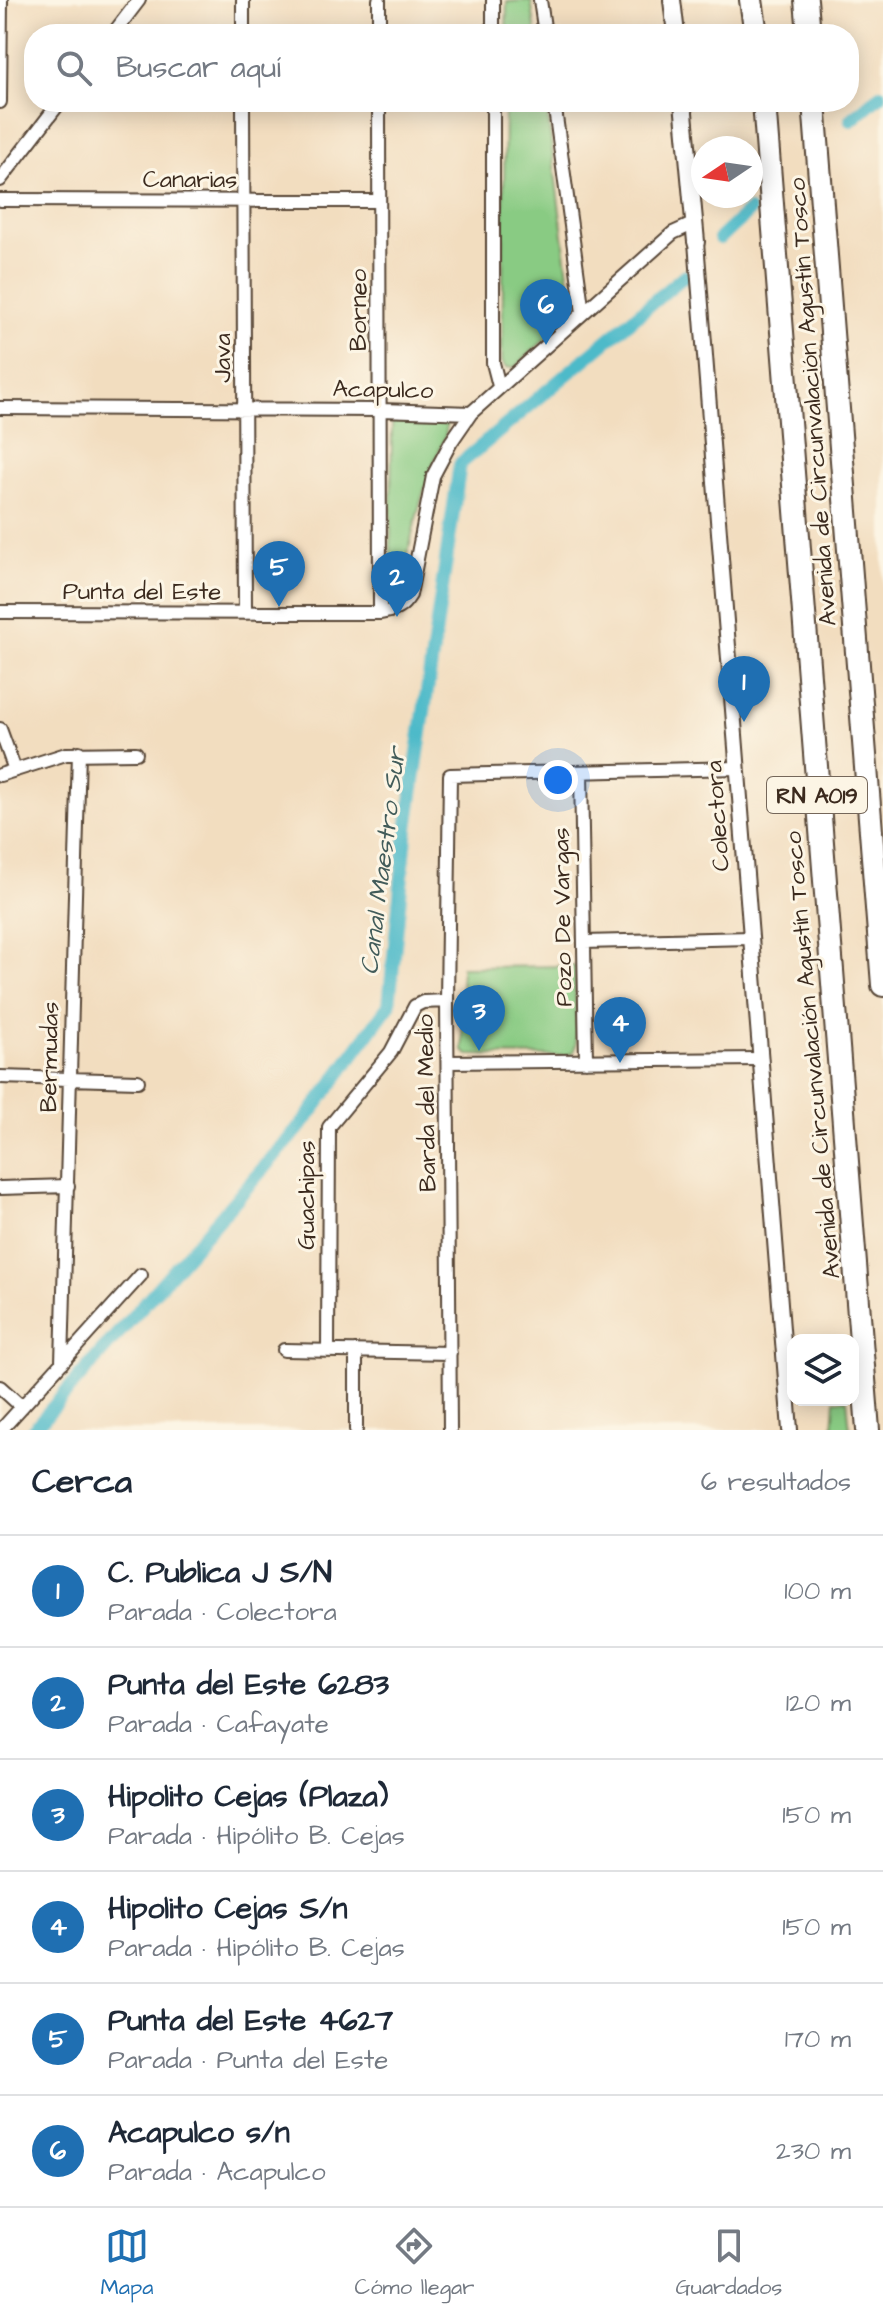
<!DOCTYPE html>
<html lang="es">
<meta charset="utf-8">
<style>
:root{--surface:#fff;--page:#f6f6f7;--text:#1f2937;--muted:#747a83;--line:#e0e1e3;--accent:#1f6fb2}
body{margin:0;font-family:"Architects Daughter",sans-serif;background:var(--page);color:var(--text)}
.controls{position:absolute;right:24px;bottom:24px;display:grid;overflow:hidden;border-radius:16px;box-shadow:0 4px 20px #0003}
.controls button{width:72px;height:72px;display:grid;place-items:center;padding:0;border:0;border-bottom:2px solid var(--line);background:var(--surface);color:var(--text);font:40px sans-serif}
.compass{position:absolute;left:691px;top:136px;width:72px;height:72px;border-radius:50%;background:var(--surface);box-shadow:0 4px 20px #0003;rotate:257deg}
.you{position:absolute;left:558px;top:780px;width:28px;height:28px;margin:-20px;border:6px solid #fff;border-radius:50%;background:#1a73e8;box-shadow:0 0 0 12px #1a73e833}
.badge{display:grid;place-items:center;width:52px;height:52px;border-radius:50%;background:var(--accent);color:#fff;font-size:26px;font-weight:700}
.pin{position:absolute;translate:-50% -66px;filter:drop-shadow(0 2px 4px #0008)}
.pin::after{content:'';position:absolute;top:42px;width:28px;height:24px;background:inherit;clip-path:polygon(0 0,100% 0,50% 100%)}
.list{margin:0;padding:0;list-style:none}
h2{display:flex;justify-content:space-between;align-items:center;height:104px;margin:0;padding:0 32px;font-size:34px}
h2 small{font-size:26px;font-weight:400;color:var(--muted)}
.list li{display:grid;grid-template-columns:52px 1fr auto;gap:24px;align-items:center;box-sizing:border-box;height:112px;padding:0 32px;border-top:2px solid var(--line)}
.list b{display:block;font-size:30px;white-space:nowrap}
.list p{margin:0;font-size:26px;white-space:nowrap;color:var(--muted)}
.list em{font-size:26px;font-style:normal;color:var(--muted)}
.icon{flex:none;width:44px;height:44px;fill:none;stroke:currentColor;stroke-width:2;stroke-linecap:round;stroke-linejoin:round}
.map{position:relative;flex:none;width:883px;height:1430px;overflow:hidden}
.search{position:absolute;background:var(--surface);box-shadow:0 4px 20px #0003;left:24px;right:24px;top:24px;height:88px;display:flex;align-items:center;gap:20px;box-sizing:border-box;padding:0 28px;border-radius:32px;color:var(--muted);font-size:30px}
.sheet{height:776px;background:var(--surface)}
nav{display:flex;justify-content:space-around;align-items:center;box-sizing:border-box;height:112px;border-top:2px solid var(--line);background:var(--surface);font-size:22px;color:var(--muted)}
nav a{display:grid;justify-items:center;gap:4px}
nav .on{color:var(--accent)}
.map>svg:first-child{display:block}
</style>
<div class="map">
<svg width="883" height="1430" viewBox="0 0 883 1430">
<rect width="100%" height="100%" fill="#fcf5e5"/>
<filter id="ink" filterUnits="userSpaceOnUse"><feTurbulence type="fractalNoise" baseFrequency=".0125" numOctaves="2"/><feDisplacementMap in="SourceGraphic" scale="16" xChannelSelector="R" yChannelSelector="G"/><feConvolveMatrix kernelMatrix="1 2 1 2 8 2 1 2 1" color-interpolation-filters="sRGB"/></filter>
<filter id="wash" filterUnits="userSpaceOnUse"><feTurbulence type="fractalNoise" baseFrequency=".006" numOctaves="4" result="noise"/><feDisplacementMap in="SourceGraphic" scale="32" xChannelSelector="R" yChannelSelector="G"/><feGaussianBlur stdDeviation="1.8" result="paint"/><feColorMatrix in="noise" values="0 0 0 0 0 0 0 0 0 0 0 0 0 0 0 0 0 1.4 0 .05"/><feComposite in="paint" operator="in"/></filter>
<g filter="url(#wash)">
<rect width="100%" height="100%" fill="#f2ddbf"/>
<!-- green -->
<path fill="#89cb83" stroke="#627a50" stroke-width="2" d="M531,0L536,34H506L507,2Z
M505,102H546L572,306L569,317L515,367L506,368L502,362Z
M402,416L441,417L446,421C449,435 439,449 434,462C417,506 408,552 399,597L394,600L390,598L392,424Z
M575,966L576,1044L574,1051L567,1056L468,1055L463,1050L461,967Z
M835,1400H847L850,1430H833Z"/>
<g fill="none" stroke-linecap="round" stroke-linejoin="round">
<!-- canal -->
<path stroke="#4ebac9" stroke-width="14" d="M851,120L880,95
M720,238L749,211
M33,1430L305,1121L389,1005L406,836L460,464L684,276"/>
</g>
</g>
<g filter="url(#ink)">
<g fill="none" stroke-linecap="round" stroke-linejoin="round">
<defs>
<path id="minor" d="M243,0V34
M540,0L545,34
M113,34L139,0
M379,34V0
M493,34V0
M0,102L1,0
M243,102L245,613
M379,102L380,613
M493,102V363L499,386
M554,102L583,313
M0,180L60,102
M0,200L379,201
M0,408L381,410L471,413
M0,612L380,613C395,611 402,608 410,595L433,476L451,442L471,413L673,233L695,223
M0,729L15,770
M581,772L586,1061
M0,775L66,754L136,753
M584,942L751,938
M449,1062L760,1059
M0,1077L138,1081
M0,1188L68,1186
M284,1350L450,1353
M328,1351L329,1127L391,1052L415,1006L423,1002L447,1001
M62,1363L79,752
M0,1387L22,1407
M1,1430L141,1275
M356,1430V1351
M450,1430L447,1001L450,775L738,768"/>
<path id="tertiary" d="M696,242L790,1430"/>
<path id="secondary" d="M672,0L676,34
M683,102L696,242"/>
<path id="motorway" d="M751,0L756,34
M806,0L809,34
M764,102L868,1430
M814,102L883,985"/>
</defs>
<!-- minor casing -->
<use href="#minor" stroke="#564536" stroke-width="16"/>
<!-- tertiary casing -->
<use href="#tertiary" stroke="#564536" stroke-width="18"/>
<!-- secondary casing -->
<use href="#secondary" stroke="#564536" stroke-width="20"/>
<!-- motorway casing -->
<use href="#motorway" stroke="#564536" stroke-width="26"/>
<!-- minor -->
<use href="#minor" stroke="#fff" stroke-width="12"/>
<!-- tertiary -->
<use href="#tertiary" stroke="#fff" stroke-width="14"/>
<!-- secondary -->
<use href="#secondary" stroke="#fff" stroke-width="16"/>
<!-- motorway -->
<use href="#motorway" stroke="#fff" stroke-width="22"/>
</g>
</g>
<g text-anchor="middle" stroke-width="6" stroke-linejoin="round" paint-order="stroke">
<!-- shield labels -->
<rect fill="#fcf5e5" stroke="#75675a" stroke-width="2" x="767" y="777" width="100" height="36" rx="6"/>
<g font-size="22" font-weight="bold" fill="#3b2a1e">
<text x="817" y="803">RN A019</text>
</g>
<!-- street labels -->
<g font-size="24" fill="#3b2a1e" stroke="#fcf5e5">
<text x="190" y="187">Canarias</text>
<text transform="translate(358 310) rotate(-90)" y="8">Borneo</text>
<text transform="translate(222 358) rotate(-90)" y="8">Java</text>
<text transform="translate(383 389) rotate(1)" y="8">Acapulco</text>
<text transform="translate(812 402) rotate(-94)" y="8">Avenida de Circunvalación Agustín Tosco</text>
<text x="142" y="599">Punta del Este</text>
<text transform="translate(717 816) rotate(-94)" y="8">Colectora</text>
<text transform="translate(562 917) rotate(-91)" y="8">Pozo De Vargas</text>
<text transform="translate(812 1055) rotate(-95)" y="8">Avenida de Circunvalación Agustín Tosco</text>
<text transform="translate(49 1057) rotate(-89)" y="8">Bermudas</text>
<text transform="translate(426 1103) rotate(-91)" y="8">Barda del Medio</text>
<text transform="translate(306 1195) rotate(-90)" y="8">Guachipas</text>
</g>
<!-- water labels -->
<g font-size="26" font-style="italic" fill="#425c5a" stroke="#fcf5e5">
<text transform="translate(382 861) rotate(-83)" y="9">Canal Maestro Sur</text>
</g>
</g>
</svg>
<div class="controls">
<button><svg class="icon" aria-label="layers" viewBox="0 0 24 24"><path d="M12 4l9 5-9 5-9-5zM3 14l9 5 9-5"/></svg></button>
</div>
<svg class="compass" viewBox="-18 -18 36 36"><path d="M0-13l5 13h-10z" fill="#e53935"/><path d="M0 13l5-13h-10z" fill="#747a83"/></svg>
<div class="you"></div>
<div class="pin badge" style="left:744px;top:722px">1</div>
<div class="pin badge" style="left:397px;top:617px">2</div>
<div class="pin badge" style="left:479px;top:1051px">3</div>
<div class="pin badge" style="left:620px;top:1063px">4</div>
<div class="pin badge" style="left:279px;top:607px">5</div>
<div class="pin badge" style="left:546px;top:345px">6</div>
<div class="search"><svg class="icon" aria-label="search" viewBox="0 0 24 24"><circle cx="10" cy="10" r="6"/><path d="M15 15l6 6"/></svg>Buscar aquí</div>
</div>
<section class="sheet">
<h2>Cerca<small>6 resultados</small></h2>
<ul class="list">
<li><span class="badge">1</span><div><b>C. Publica J S/N</b><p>Parada · Colectora</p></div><em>100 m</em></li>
<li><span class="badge">2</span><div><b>Punta del Este 6283</b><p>Parada · Cafayate</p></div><em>120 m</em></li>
<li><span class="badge">3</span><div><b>Hipolito Cejas (Plaza)</b><p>Parada · Hipólito B. Cejas</p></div><em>150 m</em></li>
<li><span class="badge">4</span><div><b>Hipolito Cejas S/n</b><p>Parada · Hipólito B. Cejas</p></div><em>150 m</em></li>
<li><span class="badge">5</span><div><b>Punta del Este 4627</b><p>Parada · Punta del Este</p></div><em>170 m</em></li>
<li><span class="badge">6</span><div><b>Acapulco s/n</b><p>Parada · Acapulco</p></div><em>230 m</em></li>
</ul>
</section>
<nav>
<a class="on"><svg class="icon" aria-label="map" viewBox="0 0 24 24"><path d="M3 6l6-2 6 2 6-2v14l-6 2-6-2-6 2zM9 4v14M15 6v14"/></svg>Mapa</a>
<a><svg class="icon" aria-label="directions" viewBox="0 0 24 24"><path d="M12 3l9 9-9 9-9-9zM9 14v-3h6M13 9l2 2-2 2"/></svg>Cómo llegar</a>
<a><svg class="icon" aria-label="saved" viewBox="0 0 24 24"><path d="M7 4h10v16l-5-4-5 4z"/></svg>Guardados</a>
</nav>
